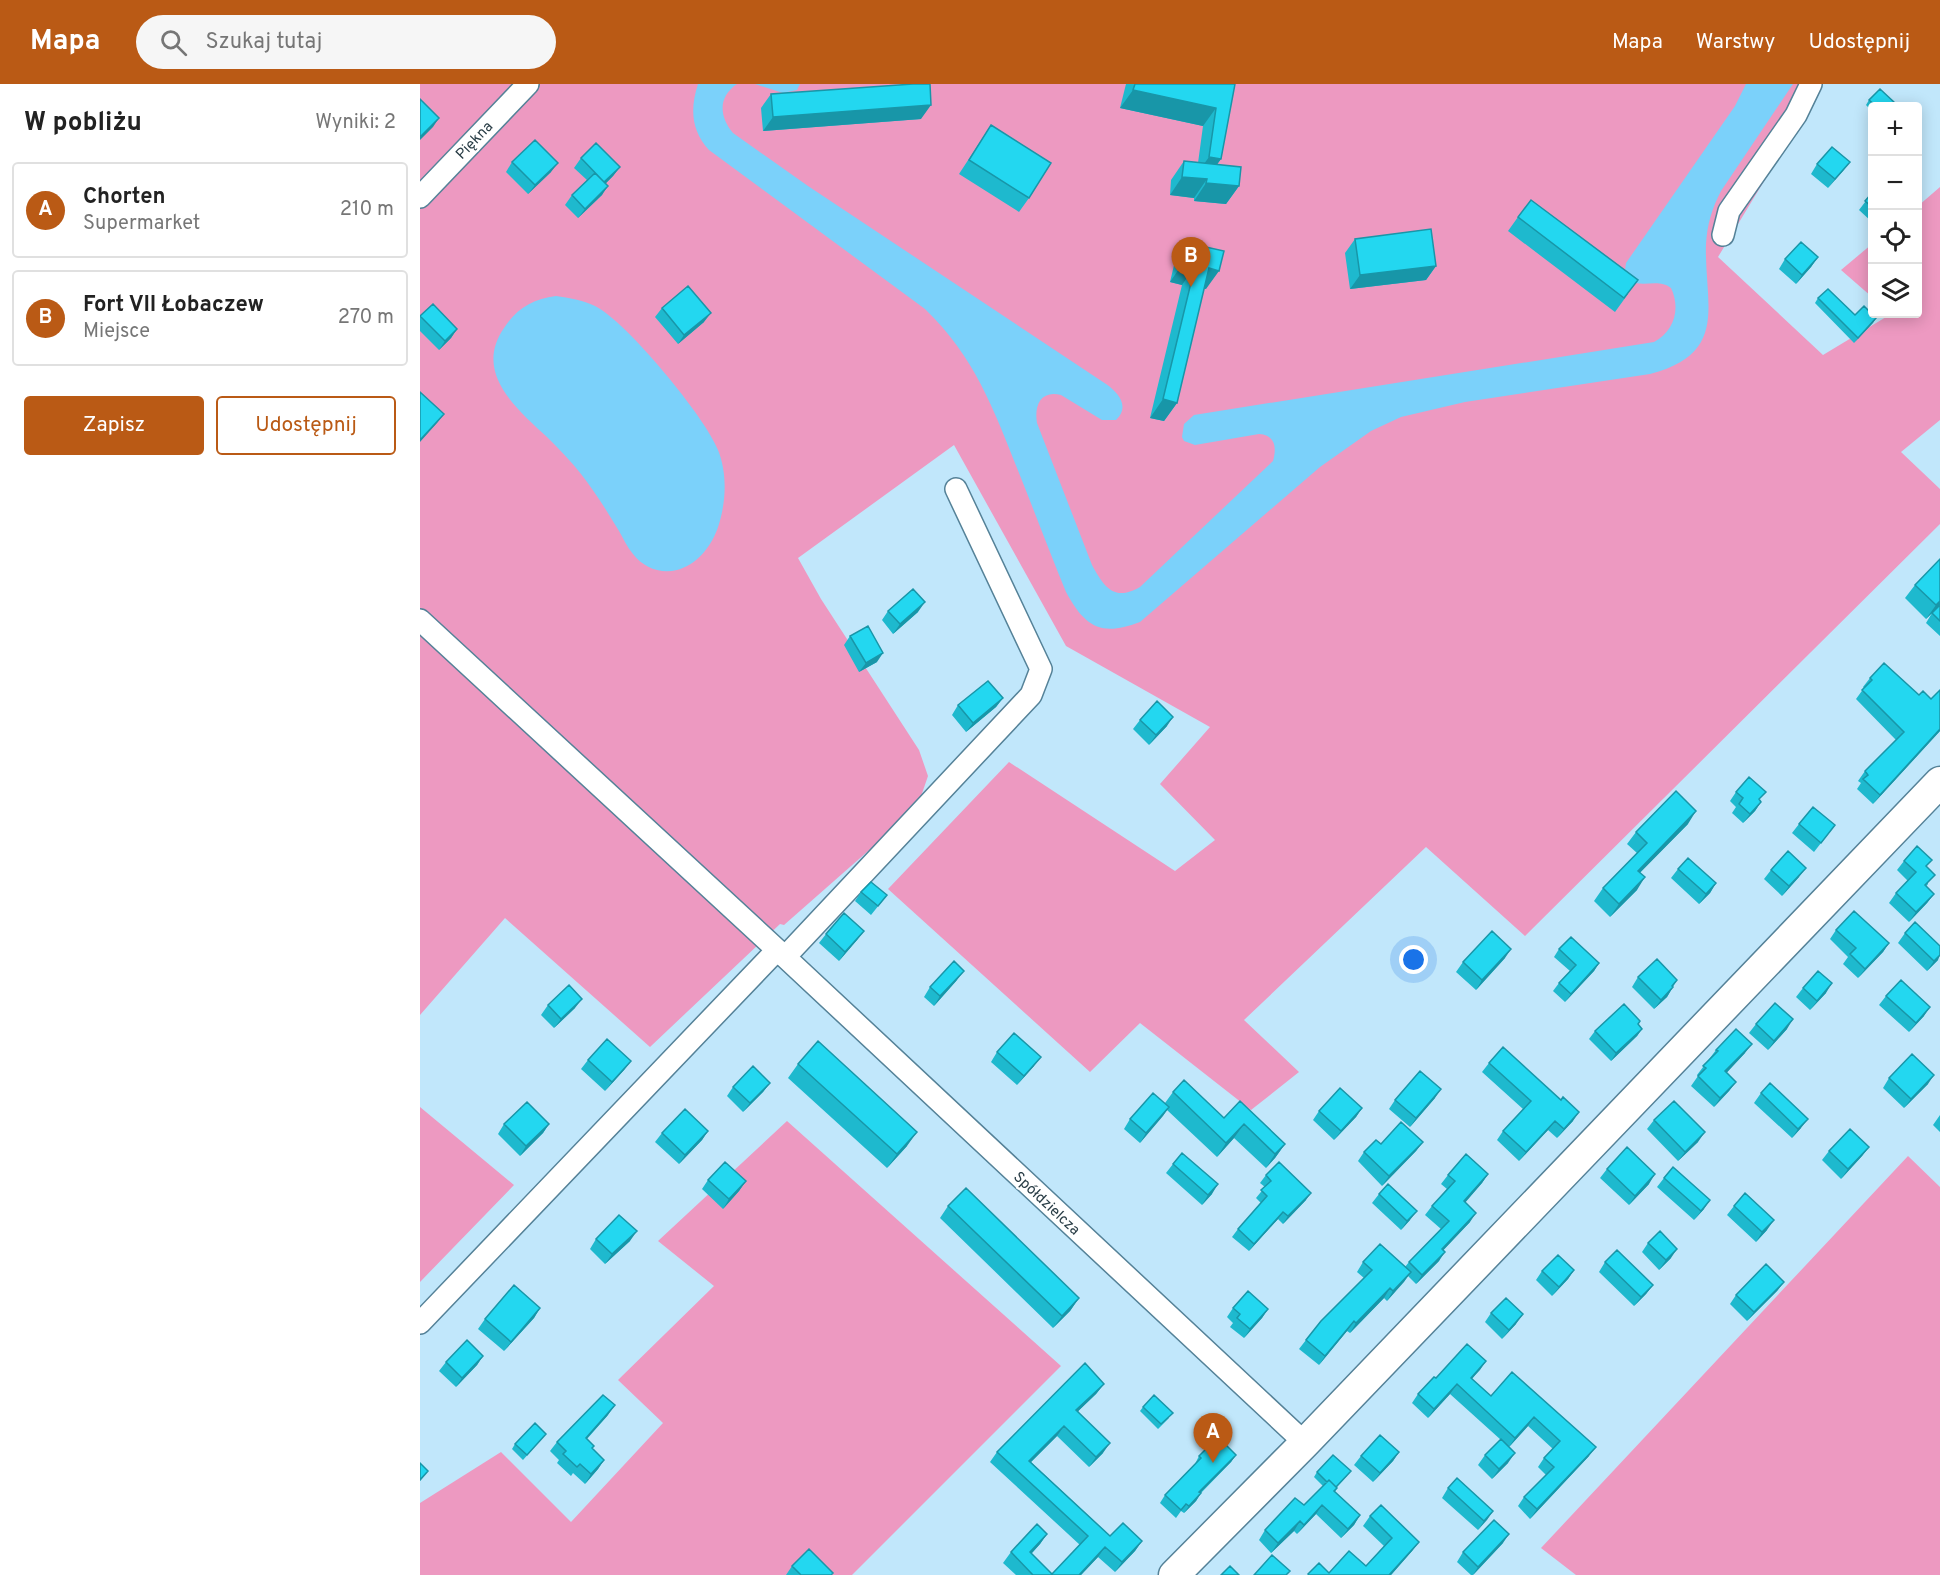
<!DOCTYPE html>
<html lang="pl">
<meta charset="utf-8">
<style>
:root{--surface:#fff;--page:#f6f6f6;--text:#222;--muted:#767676;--line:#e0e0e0;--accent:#ba5a15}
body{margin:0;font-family:Overpass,sans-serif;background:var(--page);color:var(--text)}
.controls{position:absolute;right:18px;top:18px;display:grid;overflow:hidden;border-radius:6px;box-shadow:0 3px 15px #0003}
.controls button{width:54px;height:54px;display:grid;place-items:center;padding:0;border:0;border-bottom:2px solid var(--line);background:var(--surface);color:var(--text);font:30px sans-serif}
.you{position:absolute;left:994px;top:876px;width:21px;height:21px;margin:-15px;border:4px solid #fff;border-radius:50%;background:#1a73e8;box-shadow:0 0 0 9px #1a73e833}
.badge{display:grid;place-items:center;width:39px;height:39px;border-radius:50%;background:var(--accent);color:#fff;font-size:20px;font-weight:700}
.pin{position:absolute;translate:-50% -50px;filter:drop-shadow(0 2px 3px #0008)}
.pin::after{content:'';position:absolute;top:32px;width:21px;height:18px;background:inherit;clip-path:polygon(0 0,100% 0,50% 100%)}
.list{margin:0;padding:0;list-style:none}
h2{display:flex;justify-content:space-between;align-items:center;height:78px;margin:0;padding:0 24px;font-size:26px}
h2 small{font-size:20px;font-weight:400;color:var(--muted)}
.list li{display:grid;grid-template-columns:39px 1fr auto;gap:18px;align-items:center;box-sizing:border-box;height:96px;margin:0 12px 12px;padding:0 12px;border:2px solid var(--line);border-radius:6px}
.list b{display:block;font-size:22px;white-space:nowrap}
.list p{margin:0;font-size:20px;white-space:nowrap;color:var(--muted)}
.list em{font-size:20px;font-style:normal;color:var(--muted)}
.actions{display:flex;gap:12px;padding:18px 24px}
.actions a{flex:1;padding:14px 0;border:2px solid var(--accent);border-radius:6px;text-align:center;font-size:21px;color:var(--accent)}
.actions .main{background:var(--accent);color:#fff}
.icon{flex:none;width:33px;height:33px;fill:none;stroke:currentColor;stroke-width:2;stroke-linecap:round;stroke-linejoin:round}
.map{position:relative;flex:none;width:1520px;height:1491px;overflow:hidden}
header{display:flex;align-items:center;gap:36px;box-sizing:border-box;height:84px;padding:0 30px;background:var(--accent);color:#fff}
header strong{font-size:28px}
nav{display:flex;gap:33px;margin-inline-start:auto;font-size:21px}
.search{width:420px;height:54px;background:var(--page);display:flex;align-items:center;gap:15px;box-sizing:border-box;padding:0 21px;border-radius:33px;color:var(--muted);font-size:22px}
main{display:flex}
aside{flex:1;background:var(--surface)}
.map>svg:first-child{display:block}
</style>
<header>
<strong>Mapa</strong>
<div class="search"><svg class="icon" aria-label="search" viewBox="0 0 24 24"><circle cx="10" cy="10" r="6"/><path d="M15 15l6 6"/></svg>Szukaj tutaj</div>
<nav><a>Mapa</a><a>Warstwy</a><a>Udostępnij</a></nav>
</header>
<main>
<aside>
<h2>W pobliżu<small>Wyniki: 2</small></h2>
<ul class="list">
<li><span class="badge">A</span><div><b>Chorten</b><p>Supermarket</p></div><em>210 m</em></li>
<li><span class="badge">B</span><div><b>Fort VII Łobaczew</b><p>Miejsce</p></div><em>270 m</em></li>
</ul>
<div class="actions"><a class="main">Zapisz</a><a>Udostępnij</a></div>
</aside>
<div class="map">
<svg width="1520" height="1491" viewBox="0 0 1520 1491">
<rect width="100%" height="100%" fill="#c1e7fb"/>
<!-- green -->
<path fill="#ed99c1" d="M0,0H1403L1298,173L1403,271L1471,230H1498V122L1520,103V336L1481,368L1520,405V440L1105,852L1006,763L824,936L879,988L831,1026L720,939L670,988L468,805L589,678L755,787L795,756L740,700L790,643L646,562L534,361L378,474L401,515L499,666L508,692L497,724L364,841L360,840L230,963L85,834L0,931Z
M1452,160V213L1421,186Z
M0,1023L94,1101L0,1198Z
M367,1037L641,1282L432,1491H0V1419L81,1368L151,1438L243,1339L198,1296L294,1202L238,1157Z
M1488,1072L1520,1103V1491H1156L1121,1464Z"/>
<!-- water -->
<path fill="#7bd1fa" d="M278,0H317C298,13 299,32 313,49L388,102L686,300C699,309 710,323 696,336H682L641,311C621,306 614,321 617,339L672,481C684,503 694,518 720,503L853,377C857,363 855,351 839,350L775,361L764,357L762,353L764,340L774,331L1234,258C1254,247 1261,225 1251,204C1238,194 1224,204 1210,197L1205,186L1206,179L1315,22L1326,0H1373L1301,107C1292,124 1287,141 1286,160C1284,220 1310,269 1230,290L1045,318L981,333L951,347L900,383L720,538C681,553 665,543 646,508C630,469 615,429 599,389C574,326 555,273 505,225L289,66C271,46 270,25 278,0Z
M335,0H380L377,6L363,9Z
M136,212C149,214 163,216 175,222C206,237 286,334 298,366C308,391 306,421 297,446C290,464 276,481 257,486C240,490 224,484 213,470C207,463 203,454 199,447C187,427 175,408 161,390C151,377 139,365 127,353C97,325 53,289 84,244C97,224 113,215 136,212Z"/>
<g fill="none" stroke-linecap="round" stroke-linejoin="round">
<defs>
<path id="minor" d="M0,113L108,0
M1303,151L1309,127L1376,31L1391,0
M0,536L365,873L885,1359
M365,873L611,611L621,585L536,405
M0,1239L357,866"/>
<path id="secondary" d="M754,1491L885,1359L1520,698"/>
</defs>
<!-- minor casing -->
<use href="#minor" stroke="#558298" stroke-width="24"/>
<!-- secondary casing -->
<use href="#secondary" stroke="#558298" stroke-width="33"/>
<!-- minor -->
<use href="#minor" stroke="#fff" stroke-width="21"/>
<!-- secondary -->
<use href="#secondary" stroke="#fff" stroke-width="30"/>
</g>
<!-- wall -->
<path fill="#1eb9ce" d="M706,0H815L801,75L797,80L819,102L806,120L774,117V114L750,111L751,96L764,77L778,79L783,42L700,24Z
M351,10L501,35L343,47L341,24Z
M1449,16L1475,19L1473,22H1452V27L1446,21Z
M571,41L609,114L599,128L539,90Z
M161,74L200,83L193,92L186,99L182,111L158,134L145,121L152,111L167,96L154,84Z
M92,78L131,88L108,110L86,88Z
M1430,78L1408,104L1391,90L1397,80Z
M1452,109V138L1439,126Z
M1098,133L1208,210L1195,228L1088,147Z
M935,155L1016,182L1006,196L930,205L925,169Z
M768,159L786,205H784L757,319L744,337L730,334L762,201L750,198L755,177Z
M1398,173L1391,183L1376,200L1359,185L1365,175Z
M1398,214L1435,231L1456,234L1434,259L1395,219Z
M13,220L37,245L31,254L19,266L0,247V232Z
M242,224L284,238L258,260L235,233Z
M1495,501L1520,521L1506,535L1485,514Z
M1520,521V552L1506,539L1512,529Z
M468,527L498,528L473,550L462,536Z
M430,552L457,578L439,588L424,561Z
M1450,594L1520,647L1453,720L1437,705L1441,699L1438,697L1445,687L1476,656L1436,615L1444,604L1443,603Z
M583,614L576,623L546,648L532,631L538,621Z
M720,636L747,642L729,661L713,645Z
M1316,708L1341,718L1335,727L1323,739L1312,729L1316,723L1310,717Z
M1268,740L1220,788L1217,806L1190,833L1174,817L1183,804L1217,769L1207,760L1216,748Z
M1379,740L1415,741L1394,768L1372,749Z
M1484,777L1507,783L1508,800L1506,803L1514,810L1507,819L1489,838L1469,819L1476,809L1488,797L1477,786Z
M1258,785L1296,799L1290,809L1279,820L1251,794Z
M1351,786L1379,793L1362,812L1344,795Z
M441,808L467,811L451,831L435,817Z
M1416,846L1469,859L1463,868L1438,894L1423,880L1428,873L1410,855Z
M444,847L437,856L419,877L399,859L406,850Z
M1485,849L1518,876L1507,887L1478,859Z
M1139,865L1179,879L1174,887L1145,918L1133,907L1139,899L1150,887L1134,873Z
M1085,874L1056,906L1036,888L1043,878Z
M1218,893L1257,896L1247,913L1234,925L1212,903Z
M537,896L514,922L504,913L510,903Z
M1383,904L1406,909L1390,926L1376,913Z
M1466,912L1504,932L1489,948L1459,921Z
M128,921L155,924L134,944L121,931Z
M1220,937L1218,940L1222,945L1217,952L1191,977L1169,955L1175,947Z
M1336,940L1367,945L1348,966L1329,949Z
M1296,966L1325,969L1306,989L1316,998L1309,1007L1294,1023L1271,1002L1278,992L1277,991Z
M577,968L614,982L597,1001L571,978Z
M168,976L211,977L204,986L185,1007L161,985Z
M1069,979L1141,1016L1153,1037L1137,1054L1128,1046L1099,1077L1077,1056L1083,1047L1103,1025L1062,988Z
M378,980L487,1062L467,1084L368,994Z
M1469,994L1508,1000L1484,1024L1463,1004Z
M350,999L343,1008L323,1028L307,1012L313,1003Z
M753,1008L804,1034L820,1017L865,1060L855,1074L846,1084L814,1054L797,1073L747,1026L720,1059L704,1045L710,1035L745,1019Z
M1341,1009L1381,1044L1372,1054L1334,1019Z
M1015,1014L990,1043L969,1025L975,1016Z
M942,1024L936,1033L914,1056L893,1036L899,1027Z
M1520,1031V1048L1513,1041Z
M1234,1036L1278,1058L1258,1077L1227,1045Z
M84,1040H129L123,1049L100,1072L78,1050Z
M288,1047L282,1056L259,1080L235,1058L242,1049Z
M1003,1058L996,1067L962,1102L938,1077L944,1068L961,1060Z
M1449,1063L1442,1072L1421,1095L1402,1076L1409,1067Z
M753,1080L792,1110L782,1121L746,1089Z
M1187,1085L1229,1100L1209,1121L1180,1094Z
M1068,1090L1062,1099L1045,1118L1050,1138L1023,1166L1019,1177L996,1200L988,1192L967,1217L964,1214L930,1249L927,1247L899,1281L879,1265L886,1256L944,1194L937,1188L943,1178L985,1183L989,1178L1021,1145L1005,1131L1012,1122L1027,1105L1021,1100L1028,1091Z
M846,1091L886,1116L863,1140L858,1135L829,1167L812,1153L818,1145L841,1119L836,1114L845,1103L840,1099Z
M1244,1094L1284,1125L1274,1136L1237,1103Z
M288,1096L326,1097L319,1107L303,1125L282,1105Z
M959,1110L990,1136L981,1146L952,1119Z
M528,1122L659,1214L650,1227L633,1244L520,1134Z
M1314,1122L1347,1146L1336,1158L1307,1131Z
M176,1155L210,1157L185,1180L170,1165Z
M1228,1159L1251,1174L1239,1186L1222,1168Z
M1185,1178L1233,1201L1226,1210L1214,1222L1179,1188Z
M1154,1186L1148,1195L1132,1212L1116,1196L1122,1187Z
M1364,1198L1357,1207L1327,1237L1310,1220L1316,1211Z
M120,1224L114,1234L84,1267L58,1245L65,1235Z
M813,1224L848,1225L842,1234L824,1254L810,1243L813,1239L807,1233Z
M1071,1229L1096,1240L1082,1255L1065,1238Z
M63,1272L57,1281L36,1303L19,1287L26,1278Z
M1066,1277L1052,1295L1071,1312L1092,1288L1169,1372L1110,1435L1098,1422L1104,1413L1126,1391L1118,1383L1124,1374L1133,1365L1108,1342L1089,1363L1088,1379L1072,1395L1058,1381L1065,1371L1081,1356L1030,1310L1008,1334L992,1319L998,1310L1016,1294Z
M684,1300L676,1310L658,1327L683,1369L669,1383L637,1352L611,1378L690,1452L722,1457L715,1467L695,1488L678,1473L661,1491H596L583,1479L591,1468L627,1450L620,1460L611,1470L632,1490L660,1461L570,1378L577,1368Z
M723,1323L749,1334L738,1345L720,1327Z
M188,1331L167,1355L174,1362L172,1365L184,1376L178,1385L165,1400L153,1389L151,1392L137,1379L139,1376L130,1367L137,1358Z
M126,1350L103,1376L92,1365L95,1360Z
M979,1368L973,1377L953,1398L934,1381L941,1372Z
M816,1371L811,1378L781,1409L776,1417L764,1429L761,1427L756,1434L740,1419L745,1411L775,1380L779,1372Z
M897,1388L927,1392L917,1403V1404L915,1408L940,1431L934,1441L921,1454L896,1430L877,1450L874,1447L851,1469L839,1456L845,1446L884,1421L903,1402L894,1393Z
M1028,1404L1073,1427L1058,1446L1022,1414Z
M950,1432L999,1458L992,1467L971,1491H888L899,1479L909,1489L946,1482L964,1462L943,1442Z
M1083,1459L1053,1491H1051L1037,1478L1043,1468Z
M372,1482L412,1491H366Z"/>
<!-- shaded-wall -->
<path fill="#1896a8" d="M713,6L796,24L783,42L700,24Z
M511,21L501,35L343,47L353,33Z
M19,34L13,43L0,56V53Z
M789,73L801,75L788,93L776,91Z
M1430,78L1423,87L1408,104L1415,95Z
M138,79L131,88L108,110L115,101Z
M200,83L193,92L178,107L184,98Z
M762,93L787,95L774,114L750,111Z
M786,99L819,102L806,120L774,117Z
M188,102L182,111L158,134L165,125Z
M1398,173L1391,183L1376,200L1382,191Z
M763,179L775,182L762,201L750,198Z
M1016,182L1006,196L930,205L940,191Z
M789,184L799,187L786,205L776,203Z
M291,229L284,238L258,260L264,251Z
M1456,234L1453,239L1434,259L1438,254Z
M37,245L31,254L19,266L25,257Z
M743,315L757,319L744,337L730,334Z
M24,330L17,339L0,358V356Z
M1520,517V521L1506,535L1516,521Z
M505,518L498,528L473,550L480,540Z
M463,569L457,578L439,588L446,579Z
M583,614L576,623L546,648L553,639Z
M753,633L747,642L729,661L736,651Z
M1520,645V647L1453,720L1460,711Z
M1341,718L1335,727L1323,739L1330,730Z
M1276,727L1268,740L1210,799L1218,787Z
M1386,784L1379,793L1362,812L1369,802Z
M1225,793L1217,806L1190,833L1199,820Z
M1296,799L1290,809L1279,820L1286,810Z
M1514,810L1507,819L1489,838L1496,828Z
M444,847L437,856L419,877L425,868Z
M1469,859L1463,868L1438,894L1445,885Z
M1091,865L1085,874L1056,906L1062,896Z
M1520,871L1518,876L1507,887L1514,877Z
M1179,879L1174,887L1145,918L1151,910Z
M544,887L537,896L514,922L520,912Z
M1412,899L1406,909L1390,926L1397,917Z
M1253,903L1247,913L1234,925L1241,916Z
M162,915L155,924L134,944L141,935Z
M1510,923L1504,932L1489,948L1496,939Z
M1373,935L1367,945L1348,966L1354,957Z
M1222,945L1217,952L1191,977L1196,969Z
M1332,960L1325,969L1299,997L1305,987Z
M621,973L614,982L597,1001L604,992Z
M211,977L204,986L185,1007L192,998Z
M1514,991L1508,1000L1484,1024L1491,1015Z
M1316,998L1309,1007L1294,1023L1300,1014Z
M350,999L343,1008L323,1028L330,1019Z
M1021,1005L1015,1014L990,1043L996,1034Z
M749,1023L743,1032L720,1059L726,1049Z
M942,1024L936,1033L914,1056L921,1047Z
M1159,1028L1153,1037L1137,1054L1144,1045Z
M1388,1035L1381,1044L1372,1054L1378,1045Z
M1135,1037L1128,1046L1099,1077L1106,1068Z
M129,1040L123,1049L100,1072L106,1062Z
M824,1040L814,1054L797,1073L806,1059Z
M288,1047L282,1056L259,1080L265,1071Z
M497,1048L487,1062L467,1084L477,1070Z
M1285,1048L1278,1058L1258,1077L1265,1068Z
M1003,1058L996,1067L962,1102L969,1092Z
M865,1060L855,1074L846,1084L855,1070Z
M1449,1063L1442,1072L1421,1095L1428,1085Z
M1068,1090L1062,1099L1038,1127L1044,1117Z
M1235,1090L1229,1100L1209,1121L1215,1112Z
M326,1097L319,1107L303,1125L309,1115Z
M798,1100L792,1110L782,1121L788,1111Z
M891,1109L886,1116L863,1140L868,1132Z
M1290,1116L1284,1125L1274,1136L1281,1127Z
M997,1127L990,1136L981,1146L987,1137Z
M863,1128L858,1135L829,1167L834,1160Z
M1056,1129L1050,1138L1016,1174L1022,1165Z
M1354,1136L1347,1146L1336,1158L1342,1148Z
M217,1147L210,1157L185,1180L192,1170Z
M1257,1165L1251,1174L1239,1186L1246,1176Z
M1025,1168L1019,1177L996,1200L1002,1191Z
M1154,1186L1148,1195L1132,1212L1139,1203Z
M991,1188L984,1198L967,1217L973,1207Z
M1364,1198L1357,1207L1327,1237L1334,1228Z
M1233,1201L1226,1210L1214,1222L1221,1213Z
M970,1204L964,1214L930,1249L936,1239Z
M659,1214L650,1227L633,1244L642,1232Z
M120,1224L114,1234L84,1267L91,1258Z
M848,1225L842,1234L824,1254L830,1245Z
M1103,1230L1096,1240L1082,1255L1089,1246Z
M934,1237L927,1247L899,1281L905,1272Z
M63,1272L57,1281L36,1303L42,1294Z
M1066,1277L1060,1286L1044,1303L1051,1294Z
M684,1300L676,1310L649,1336L656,1326Z
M1037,1300L1030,1310L1008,1334L1014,1325Z
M195,1321L188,1331L159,1363L166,1354Z
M1114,1333L1108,1342L1089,1363L1095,1354Z
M644,1342L637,1352L602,1387L609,1377Z
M690,1359L683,1369L669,1383L676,1373Z
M1176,1363L1169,1372L1110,1435L1117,1425Z
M979,1368L973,1377L953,1398L960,1389Z
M1095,1369L1088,1379L1072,1395L1079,1385Z
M816,1371L811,1378L774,1415L779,1408Z
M184,1376L178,1385L165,1400L171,1390Z
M781,1409L776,1417L764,1429L769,1422Z
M902,1421L896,1430L877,1450L884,1441Z
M1073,1427L1067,1436L1058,1446L1064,1437Z
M940,1431L934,1441L921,1454L928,1445Z
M880,1437L874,1447L851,1469L858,1459Z
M627,1450L620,1460L603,1479L610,1468Z
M1089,1450L1083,1459L1053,1491L1058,1483Z
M722,1457L715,1467L695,1488L702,1478Z
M999,1458L992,1467L971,1491H969Z
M685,1463L678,1473L661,1491H659Z"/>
<!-- building -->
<path fill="#23d7f0" stroke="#1896a8" stroke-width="1.5" d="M493,0H510L511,21L353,33L351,10Z
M715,0H815L801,75L789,73L796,24L713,6Z
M1460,5L1475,19L1472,22H1456L1449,16Z
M0,15L19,34L0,53Z
M571,41L631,79L609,114L549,76Z
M115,56L138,79L115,101L92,78Z
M176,59L200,83L184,98L161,74Z
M1412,63L1430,78L1415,95L1397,80Z
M764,77L821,83L819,102L786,99L787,95L762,93Z
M175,89L188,102L165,125L152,111Z
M1452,109V123L1445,117Z
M1111,116L1218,196L1204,214L1098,133Z
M1011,145L1016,182L940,191L935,155Z
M1381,158L1398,173L1382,191L1365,175Z
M768,159L804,167L799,187L789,184L757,319L743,315L775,182L763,179Z
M268,202L291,229L264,251L242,224Z
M1408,205L1435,231L1444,222L1456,234L1438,254L1398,214Z
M13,220L37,245L25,257L0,232Z
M0,308L24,330L0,356Z
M1520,475V517L1516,521L1495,501Z
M493,505L505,518L480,540L468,527Z
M1520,521V537L1512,529Z
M448,542L463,569L446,579L430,552Z
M1464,579L1499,611L1503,607L1511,615L1520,606V645L1460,711L1443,695L1448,691L1445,687L1484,648L1442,606L1452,596L1450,594Z
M568,597L583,614L553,639L538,621Z
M737,617L753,633L736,651L720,636Z
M1329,693L1346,708L1339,715L1341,718L1330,730L1319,720L1323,714L1316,708Z
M1256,707L1276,727L1218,787L1225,793L1199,820L1183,804L1227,759L1216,748Z
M1393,723L1415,741L1401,759L1379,740Z
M1497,762L1512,776L1506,782L1515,791L1505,801L1514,810L1496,828L1476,809L1496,788L1484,777Z
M1368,767L1386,784L1369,802L1351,786Z
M1268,774L1296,799L1286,810L1258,785Z
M451,798L467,811L458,822L441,808Z
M1434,827L1469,859L1445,885L1430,870L1436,864L1416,846Z
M424,829L444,847L425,868L406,850Z
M1495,838L1520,862V871L1514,877L1485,849Z
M1072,847L1091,865L1062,896L1043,878Z
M1151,853L1179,879L1151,910L1139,899L1156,881L1139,865Z
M1237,875L1257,896L1252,902L1253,903L1241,916L1218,893Z
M534,877L544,887L520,912L510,903Z
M1398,887L1412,899L1397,917L1383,904Z
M1481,896L1510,923L1496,939L1466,912Z
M149,901L162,915L141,935L128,921Z
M1355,919L1373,935L1354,957L1336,940Z
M1204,920L1220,937L1218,940L1222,945L1196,969L1175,947Z
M1316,945L1332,960L1305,987L1316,998L1300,1014L1278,992L1286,984L1283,982L1298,967L1296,966Z
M594,949L621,973L604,992L577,968Z
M187,955L211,977L192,998L168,976Z
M398,957L497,1048L477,1070L378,980Z
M1083,963L1141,1016L1143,1013L1159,1028L1144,1045L1135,1037L1106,1068L1083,1047L1111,1017L1069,979Z
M1492,970L1514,991L1491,1015L1469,994Z
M333,982L350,999L330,1019L313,1003Z
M1000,987L1021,1005L996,1034L975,1016Z
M764,996L804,1034L820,1017L865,1060L855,1070L824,1040L806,1059L753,1008Z
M1350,999L1388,1035L1378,1045L1341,1009Z
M920,1004L942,1024L921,1047L899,1027Z
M733,1009L749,1023L726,1049L710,1035Z
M1254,1017L1285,1048L1265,1068L1234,1036Z
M107,1018L129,1040L106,1062L84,1040Z
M265,1025L288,1047L265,1071L242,1049Z
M981,1038L1003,1058L969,1092L944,1068L956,1056L961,1060Z
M1430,1045L1449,1063L1428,1085L1409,1067Z
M1207,1063L1235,1090L1215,1112L1187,1085Z
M762,1069L798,1100L788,1111L753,1080Z
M1046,1070L1068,1090L1044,1117L1056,1129L1022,1165L1025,1168L1002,1191L989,1178L1029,1137L1012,1122L1035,1097L1028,1091Z
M305,1078L326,1097L309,1115L288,1096Z
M859,1078L891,1109L868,1132L863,1128L834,1160L818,1145L847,1112L841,1106L851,1097L846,1091Z
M1253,1083L1290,1116L1281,1127L1244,1094Z
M968,1100L997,1127L987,1137L959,1110Z
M546,1104L659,1214L642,1232L528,1122Z
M1325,1109L1354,1136L1342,1148L1314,1122Z
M199,1131L217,1147L192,1170L176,1155Z
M1240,1147L1257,1165L1246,1176L1228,1159Z
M960,1160L991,1188L973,1207L970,1204L936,1239L934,1237L905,1272L886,1256L901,1237L952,1186L943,1178Z
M1197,1166L1233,1201L1221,1213L1185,1178Z
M1138,1171L1154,1186L1139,1203L1122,1187Z
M1346,1180L1364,1198L1334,1228L1316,1211Z
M94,1201L120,1224L91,1258L65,1235Z
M828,1207L848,1225L830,1245L817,1234L820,1230L813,1224Z
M1086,1214L1103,1230L1089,1246L1071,1229Z
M47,1256L63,1272L42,1294L26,1278Z
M1047,1260L1066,1277L1051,1294L1071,1312L1092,1288L1176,1363L1117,1425L1104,1413L1134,1383L1124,1374L1140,1357L1114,1333L1095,1354L1037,1300L1014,1325L998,1310L1014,1293L1016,1294Z
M665,1279L684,1300L656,1326L690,1359L676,1373L644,1342L609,1377L690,1452L703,1439L722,1457L702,1478L685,1463L659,1491H613L591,1468L617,1440L627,1450L610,1468L632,1490L668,1452L577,1368Z
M183,1311L195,1321L166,1354L174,1362L172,1364L184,1376L171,1390L160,1380L157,1383L143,1370L146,1367L137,1358Z
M734,1311L753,1329L741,1340L723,1323Z
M115,1339L126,1350L107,1371L95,1360Z
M960,1351L979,1368L960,1389L941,1372Z
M798,1353L816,1371L779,1408L781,1409L769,1422L766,1420L761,1426L745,1411L781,1374L779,1372Z
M1081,1355L1095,1369L1079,1385L1065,1371Z
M913,1371L931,1387L916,1403L909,1396L907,1398L897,1388Z
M0,1379L8,1387L0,1396Z
M1037,1394L1073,1427L1064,1437L1028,1404Z
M909,1396L917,1404L914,1407L940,1431L928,1445L902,1421L884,1441L880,1437L858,1459L845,1446L875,1414L884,1421Z
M961,1421L999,1458L969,1491H889L888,1490L899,1479L909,1489L929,1467L946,1482L972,1454L950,1432Z
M1074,1436L1089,1450L1058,1483L1043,1468Z
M389,1465L413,1489L411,1491H381L372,1482Z
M852,1471L870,1487L866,1491H834Z
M810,1482L819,1491H801Z"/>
<g text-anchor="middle" stroke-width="4.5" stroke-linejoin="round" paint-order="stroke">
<!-- street labels -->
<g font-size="15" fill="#293d46" stroke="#fff">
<text transform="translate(54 56) rotate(-46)" y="5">Piękna</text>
<text transform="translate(627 1119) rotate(43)" y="5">Spółdzielcza</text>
</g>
</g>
</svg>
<div class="controls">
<button>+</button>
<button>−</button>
<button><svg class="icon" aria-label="locate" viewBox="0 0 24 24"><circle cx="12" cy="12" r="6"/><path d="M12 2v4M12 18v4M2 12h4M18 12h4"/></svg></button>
<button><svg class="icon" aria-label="layers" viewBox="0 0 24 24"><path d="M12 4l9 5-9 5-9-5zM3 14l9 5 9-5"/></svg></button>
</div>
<div class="you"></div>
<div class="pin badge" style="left:793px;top:1379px">A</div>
<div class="pin badge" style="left:771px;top:203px">B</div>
</div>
</main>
